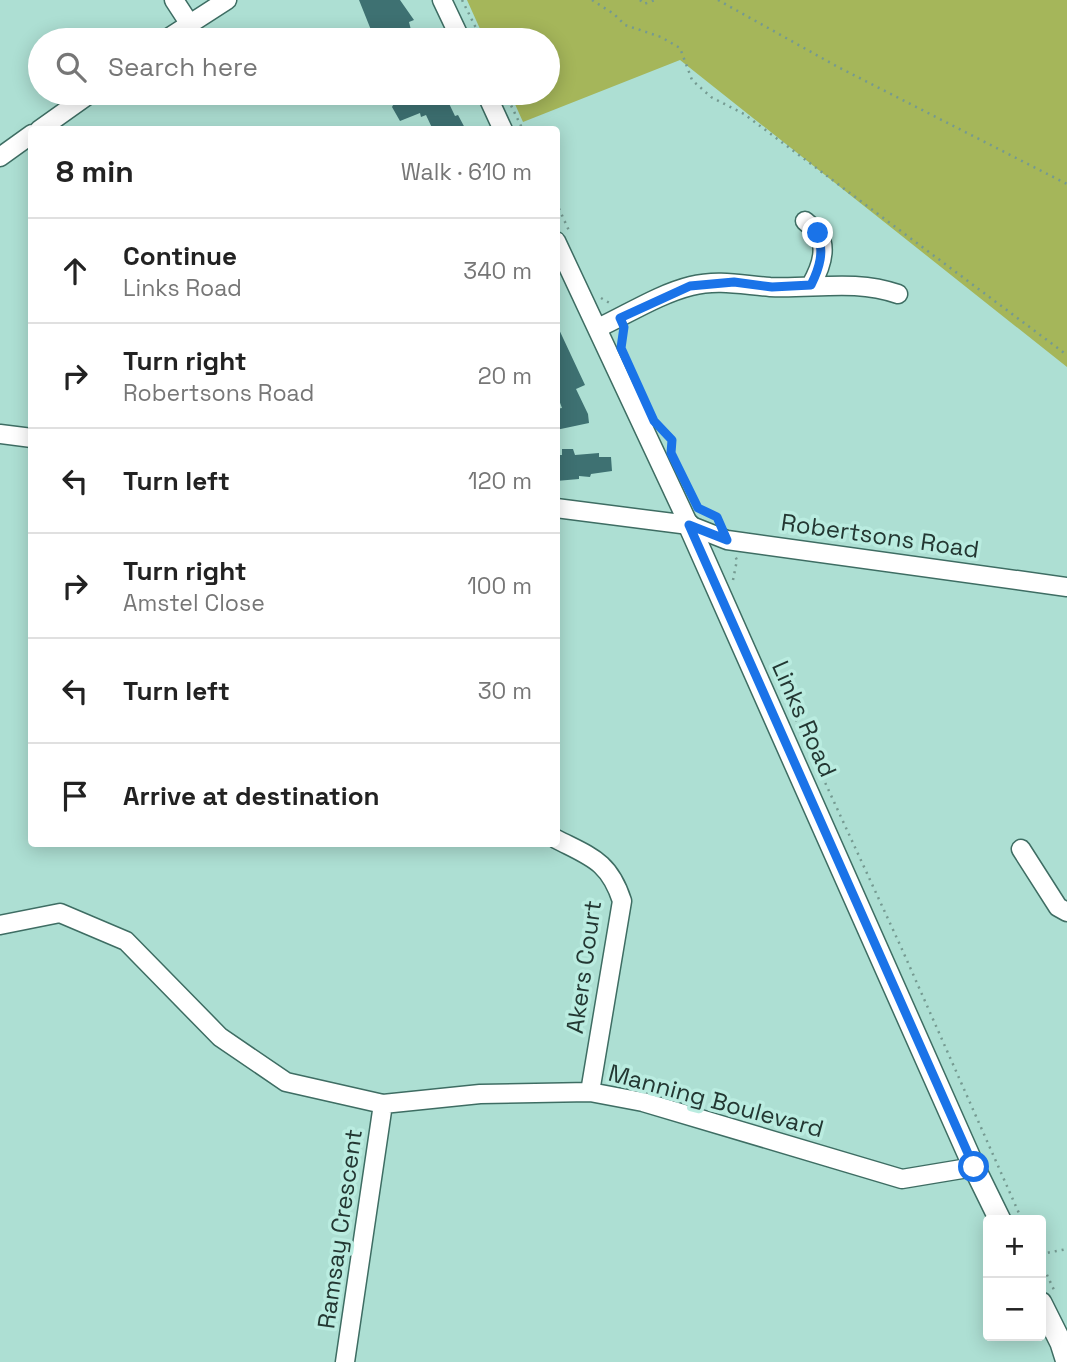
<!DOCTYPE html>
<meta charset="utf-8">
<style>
:root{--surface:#fff;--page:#f2f2f2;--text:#222;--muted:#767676;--line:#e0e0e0}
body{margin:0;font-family:"Space Grotesk",sans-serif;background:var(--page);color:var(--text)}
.controls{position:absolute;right:21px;bottom:21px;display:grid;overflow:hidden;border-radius:7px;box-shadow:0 4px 18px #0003}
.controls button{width:63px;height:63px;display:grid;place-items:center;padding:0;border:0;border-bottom:2px solid var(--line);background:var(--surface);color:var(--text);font:35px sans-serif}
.stop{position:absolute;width:21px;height:21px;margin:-16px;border:5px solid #1a73e8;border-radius:50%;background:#fff}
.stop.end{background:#1a73e8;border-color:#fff;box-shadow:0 2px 7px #0008}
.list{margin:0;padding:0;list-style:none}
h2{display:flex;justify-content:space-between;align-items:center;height:91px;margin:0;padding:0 28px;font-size:30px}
h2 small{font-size:23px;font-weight:400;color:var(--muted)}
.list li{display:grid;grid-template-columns:46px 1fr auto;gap:21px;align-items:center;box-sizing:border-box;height:105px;padding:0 28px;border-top:2px solid var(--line)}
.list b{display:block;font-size:26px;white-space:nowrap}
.list p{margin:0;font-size:23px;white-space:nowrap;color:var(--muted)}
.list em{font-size:23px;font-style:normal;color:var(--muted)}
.icon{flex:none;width:38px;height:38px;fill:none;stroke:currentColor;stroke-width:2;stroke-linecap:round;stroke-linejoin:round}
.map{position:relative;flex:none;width:1067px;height:1362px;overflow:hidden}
.search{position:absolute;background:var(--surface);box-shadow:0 4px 18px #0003;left:28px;top:28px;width:532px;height:77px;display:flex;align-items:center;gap:18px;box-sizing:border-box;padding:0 24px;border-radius:38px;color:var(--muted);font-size:26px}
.panel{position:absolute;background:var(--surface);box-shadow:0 4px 18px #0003;left:28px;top:126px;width:532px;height:721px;border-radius:7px}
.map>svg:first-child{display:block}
</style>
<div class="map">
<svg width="1067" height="1362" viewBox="0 0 1067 1362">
<rect width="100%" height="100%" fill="#addfd3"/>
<!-- green -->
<path fill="#a5b65a" d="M467,0H1067V367L680,60L523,122L510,93H548V40H485Z"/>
<!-- building -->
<path fill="#3e7172" d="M359,0H400L414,20L409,22L411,30L404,33L406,37L398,40H375Z
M411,93H444L455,116L458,115L466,130H433L426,115L421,117L420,113L400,121L392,107L397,98Z
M556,323L585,385L576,389L588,414L589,423L556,430V409L562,408L556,392Z
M562,449H573L575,455L599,453V457H611L612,471L591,474L590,477L579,476V479L556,481V455H562Z"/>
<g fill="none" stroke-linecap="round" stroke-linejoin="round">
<defs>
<path id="minor" d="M174,0L189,23
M442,0L461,40
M165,40L227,0
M486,93L503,130
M39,130L91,93
M0,157L32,134
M805,221C809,225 816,229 818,233C828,249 819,271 811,285
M556,241L689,525
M598,328C628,314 659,294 691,286C718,279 743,285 770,287C814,289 855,279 898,294
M0,434L32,438
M556,508L689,525L727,540L1067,587
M556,839C591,857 609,861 622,901L590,1092
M1021,849L1058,907L1067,912
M0,925L60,913L126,941L220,1037L286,1082L383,1104L480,1094L590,1092L643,1102L902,1179L974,1167
M345,1362L383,1104"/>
<path id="tertiary" d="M689,525L974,1167L1000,1220
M1041,1303L1061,1343L1067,1362"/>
</defs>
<!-- minor casing -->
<use href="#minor" stroke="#3e6d63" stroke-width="21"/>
<!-- tertiary casing -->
<use href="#tertiary" stroke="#3e6d63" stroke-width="24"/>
<!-- path -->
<path stroke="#759a91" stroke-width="2.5" stroke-dasharray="2 5" stroke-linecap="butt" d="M462,0L482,40
M592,0L614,14L625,25L661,37L680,48L692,80L711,97L744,114L1067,355
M640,0L644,4L655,0
M718,0L838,67L1067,184
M505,93L523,130
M556,202L570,233
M601,298L613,305
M662,428L672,440L671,449
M699,509L717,518
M733,580L737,560L735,556
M793,713L901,947L1022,1220
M1041,1254L1067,1249
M1041,1262L1054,1290"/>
<!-- minor -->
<use href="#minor" stroke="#fff" stroke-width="18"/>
<!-- tertiary -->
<use href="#tertiary" stroke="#fff" stroke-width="21"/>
</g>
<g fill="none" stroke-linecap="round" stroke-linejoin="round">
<!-- route -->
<path stroke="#1a73e8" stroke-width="9" d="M818,233C824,252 820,267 811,285L772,287L734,282L690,286L620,318L624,327L621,348L654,421L672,440L671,453L698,508L717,517L727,540L689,525L974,1167"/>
</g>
<g text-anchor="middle" stroke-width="7" stroke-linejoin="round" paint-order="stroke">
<!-- street labels -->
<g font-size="24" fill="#233732" stroke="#baece0">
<text transform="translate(880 536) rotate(8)" y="8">Robertsons Road</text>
<text transform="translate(804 719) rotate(66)" y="8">Links Road</text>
<text transform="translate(584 967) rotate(-82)" y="8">Akers Court</text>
<text transform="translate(716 1101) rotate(15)" y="8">Manning Boulevard</text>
<text transform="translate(340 1229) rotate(-82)" y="8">Ramsay Crescent</text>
</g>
</g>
</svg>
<div class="controls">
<button>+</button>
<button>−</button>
</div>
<div class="stop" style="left:974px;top:1167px"></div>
<div class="stop end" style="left:818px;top:233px"></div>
<div class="search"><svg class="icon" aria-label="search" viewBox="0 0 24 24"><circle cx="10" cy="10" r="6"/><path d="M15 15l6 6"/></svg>Search here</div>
<section class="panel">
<h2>8 min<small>Walk · 610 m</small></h2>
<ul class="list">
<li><svg class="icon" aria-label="ahead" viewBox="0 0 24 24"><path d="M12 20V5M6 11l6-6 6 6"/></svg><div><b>Continue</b><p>Links Road</p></div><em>340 m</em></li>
<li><svg class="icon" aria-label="right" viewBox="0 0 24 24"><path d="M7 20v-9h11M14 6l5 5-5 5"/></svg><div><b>Turn right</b><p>Robertsons Road</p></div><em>20 m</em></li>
<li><svg class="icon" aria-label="left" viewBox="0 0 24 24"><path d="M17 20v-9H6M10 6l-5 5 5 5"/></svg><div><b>Turn left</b></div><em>120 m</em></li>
<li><svg class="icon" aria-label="right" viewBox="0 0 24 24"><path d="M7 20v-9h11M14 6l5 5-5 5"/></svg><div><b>Turn right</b><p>Amstel Close</p></div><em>100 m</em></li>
<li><svg class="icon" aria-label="left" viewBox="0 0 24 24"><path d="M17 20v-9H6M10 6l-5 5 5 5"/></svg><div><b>Turn left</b></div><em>30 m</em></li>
<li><svg class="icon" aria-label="arrive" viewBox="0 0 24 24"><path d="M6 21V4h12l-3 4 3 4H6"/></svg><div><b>Arrive at destination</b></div></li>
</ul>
</section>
</div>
